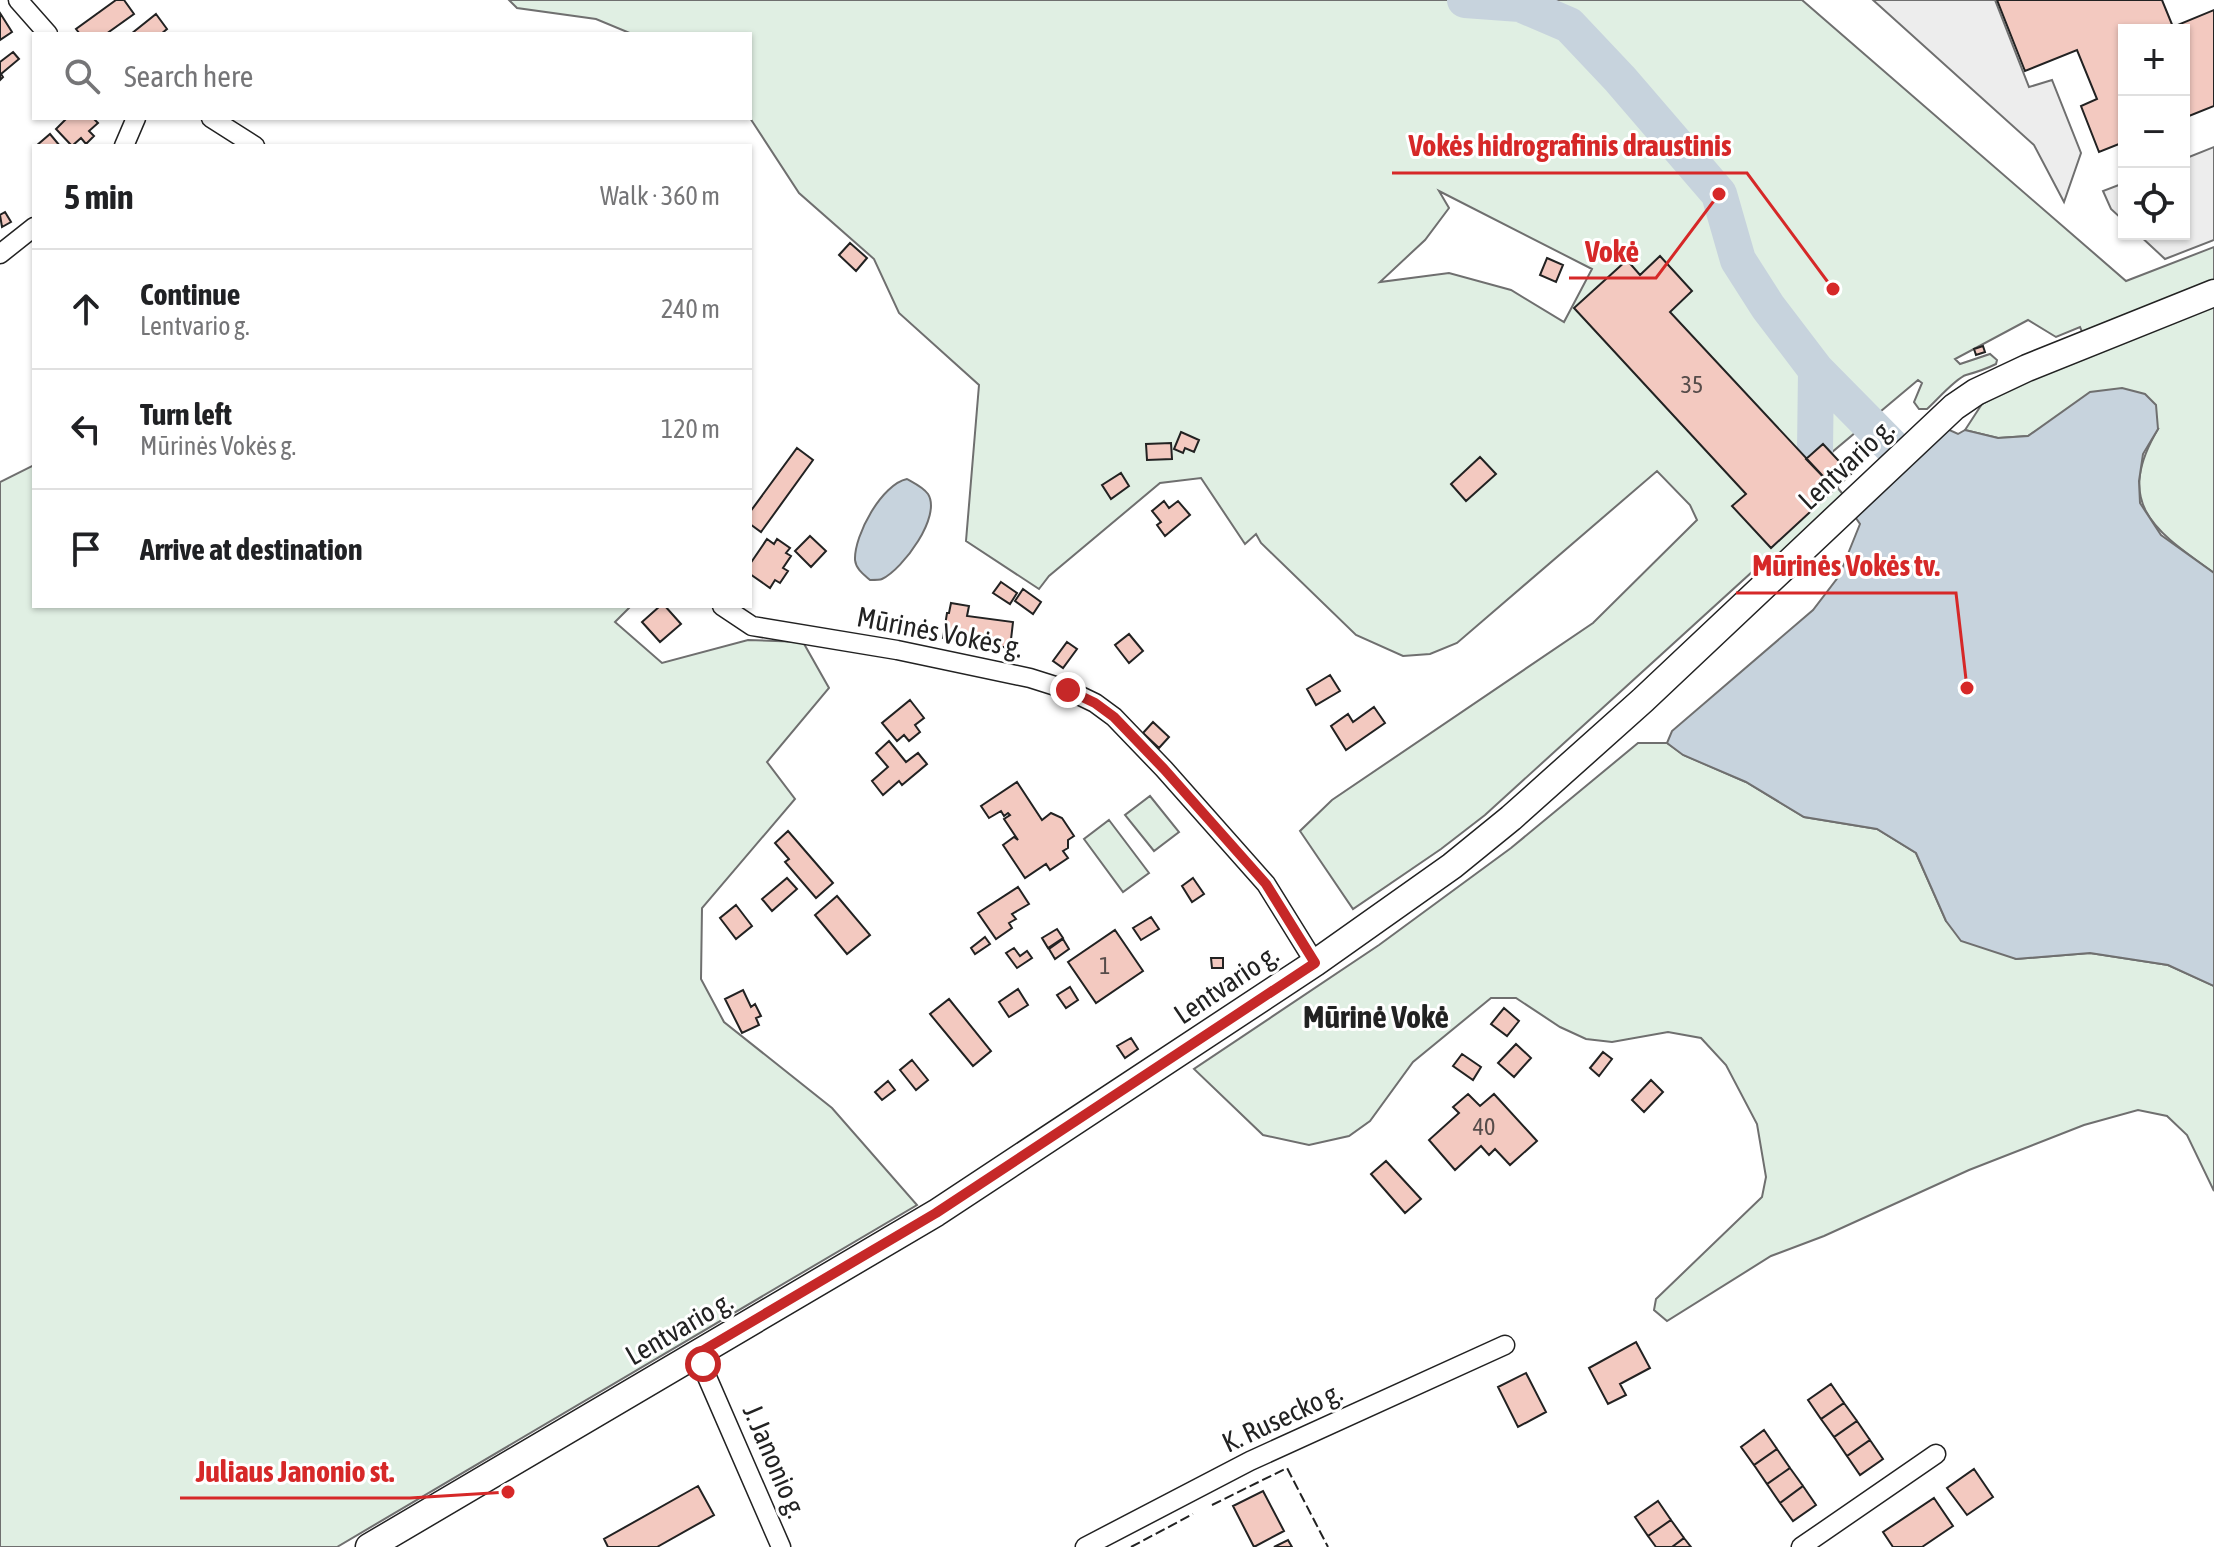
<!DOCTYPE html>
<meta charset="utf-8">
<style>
:root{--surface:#fff;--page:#f6f6f6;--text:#202124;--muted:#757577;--line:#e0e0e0}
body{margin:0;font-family:"Asap Condensed",sans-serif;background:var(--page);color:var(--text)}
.controls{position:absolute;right:24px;top:24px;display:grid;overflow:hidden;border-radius:0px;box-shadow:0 2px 6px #0004}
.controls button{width:72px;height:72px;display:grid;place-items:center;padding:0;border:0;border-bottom:2px solid var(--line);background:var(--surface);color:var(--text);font:40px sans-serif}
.stop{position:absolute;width:24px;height:24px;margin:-18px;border:6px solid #c62828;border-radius:50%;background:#fff}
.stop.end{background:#c62828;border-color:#fff;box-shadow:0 2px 8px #0008}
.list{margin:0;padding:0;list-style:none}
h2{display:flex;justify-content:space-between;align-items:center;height:104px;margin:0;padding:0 32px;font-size:34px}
h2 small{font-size:26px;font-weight:400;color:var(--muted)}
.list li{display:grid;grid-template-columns:52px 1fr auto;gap:24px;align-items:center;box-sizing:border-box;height:120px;padding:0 32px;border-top:2px solid var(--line)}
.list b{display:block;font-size:30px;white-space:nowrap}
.list p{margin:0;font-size:26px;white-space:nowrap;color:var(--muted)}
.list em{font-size:26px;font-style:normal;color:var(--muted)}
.icon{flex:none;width:44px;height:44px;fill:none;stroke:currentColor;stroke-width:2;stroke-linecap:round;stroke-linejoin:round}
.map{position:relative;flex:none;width:2214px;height:1547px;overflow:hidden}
.search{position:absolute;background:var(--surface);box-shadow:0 2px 6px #0004;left:32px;top:32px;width:720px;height:88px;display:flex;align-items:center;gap:20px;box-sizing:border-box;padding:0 28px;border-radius:0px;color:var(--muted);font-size:30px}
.panel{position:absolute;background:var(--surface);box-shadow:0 2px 6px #0004;left:32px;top:144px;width:720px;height:464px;border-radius:0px}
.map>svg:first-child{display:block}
</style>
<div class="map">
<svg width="2214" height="1547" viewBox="0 0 2214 1547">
<rect width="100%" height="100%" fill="#fff"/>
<!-- green -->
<path fill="#e0efe3" stroke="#6f6f6f" stroke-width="2" fill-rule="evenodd" d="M509,0H1802L2126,281L2214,247V281L2083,334L2080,327L2056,337L2028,320L1955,359L1960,364L1990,354L1997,360L1996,364C1986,369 1977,372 1966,375C1956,378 1936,401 1927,409H1919L1914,402L1922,383L1918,380L1818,464L1846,498L1769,568L1763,562L1485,815L1441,849L1353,909L1300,831L1332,800L1593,623L1697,520L1690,505L1657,471L1457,643L1430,654L1403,656L1356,635L1261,543L1256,534L1245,544L1201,478L1160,483L1049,576L1039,589L966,541L979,385L899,313L874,259L799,193L750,118V34H632L596,19L517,8ZM1439,191L1592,269L1564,322L1511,290L1449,273L1380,282L1425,240L1449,208Z
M2214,306V573C2156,531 2113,505 2158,429L2052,421L2028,436L1998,438L1965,430L1982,404L2011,388Z
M34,465V606H631L615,622L662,663L748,640L803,642L829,688L767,762L795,799L702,908L701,979L724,1022L832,1108L917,1205L337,1547H0V482Z
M1638,743H1667L1684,755L1746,782L1804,817L1877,829L1916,853L1946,921L2016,959L2090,953L2168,965L2214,986V1191L2187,1135L2167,1116L2138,1110L2084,1125L1969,1170L1824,1236L1771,1256L1667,1321L1654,1310L1656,1299L1762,1197L1766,1177L1757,1124L1726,1065L1701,1038L1668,1032L1612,1042L1586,1039L1560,1027L1516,998H1491L1413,1062L1370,1121L1349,1136L1309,1145L1263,1135L1194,1069L1379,945L1511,848Z
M1150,796L1179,832L1154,851L1125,815Z
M1109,820L1149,873L1123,892L1084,839Z"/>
<!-- parking -->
<path fill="#ededed" stroke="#6f6f6f" stroke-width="2" d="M1873,0H1995L2029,87L2052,80L2081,153L2064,202L2034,145Z
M2214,147V240L2165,259L2138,234H2184V159Z
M2124,183V221L2111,209L2103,191Z"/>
<!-- water -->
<path fill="#c7d3dd" stroke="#6f6f6f" stroke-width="2" d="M2122,388L2145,394L2156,405L2158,429L2143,454L2139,481L2140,503L2161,535L2214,573V986L2168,965L2090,953L2016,959L1961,941L1946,921L1916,853L1877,829L1804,817L1746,782L1683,755L1667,743L1672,731L1813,610L1839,576L1860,524L1853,514L1945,428L1958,434L1965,430L1998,438L2028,436L2090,392Z
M907,479C914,483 923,487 928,494C942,516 903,569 882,579C880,580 873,580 870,580C863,574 856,569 855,560C854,535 882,484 907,479Z"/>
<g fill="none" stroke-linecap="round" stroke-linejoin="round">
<!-- river -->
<path stroke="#c7d3dd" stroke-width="36" d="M1465,0L1520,4L1569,25L1620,79L1719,194L1738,260L1768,307L1816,370L1894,449
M1815,451L1816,370"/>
</g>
<!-- building -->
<path fill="#f3c9c0" stroke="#222" stroke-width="2" d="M116,0H124L134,14L106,34H80L76,29Z
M1997,0H2162L2173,27L2214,10V106L2184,118V30H2124V142L2099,152L2081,106L2097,99L2077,50L2025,71Z
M0,13L12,32L0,40Z
M156,14L167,29L161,34H131Z
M13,52L19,59L1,74L3,77L0,80V62Z
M67,118H93L98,123L89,131L94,136L86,144L81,138L72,146L56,129Z
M50,134L60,146H36Z
M5,212L11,222L2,227L0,215Z
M850,243L867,258L856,271L839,255Z
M1660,256L1692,291L1670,312L1835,489L1771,548L1732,506L1746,494L1574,308L1627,260L1640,275Z
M1547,258L1563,265L1556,282L1540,275Z
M1983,346L1985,352L1976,355L1974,349Z
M1181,432L1199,440L1194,452L1185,448L1183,453L1174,449Z
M1171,443L1172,459L1147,460L1146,444Z
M1823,444L1851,474L1835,489L1806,459Z
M797,448L813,460L761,532L750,524V512Z
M1480,457L1496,474L1466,501L1451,484Z
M1121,473L1129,486L1111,499L1102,485Z
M1164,501L1169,508L1178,501L1190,515L1165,536L1157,525L1161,522L1152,511Z
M810,536L826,551L811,567L795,551Z
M767,539L774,544L777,539L790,548L786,553L791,556L783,568L788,571L780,583L775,580L770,588L750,574V564Z
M1001,582L1017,593L1010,604L993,593Z
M1023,589L1041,602L1033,614L1015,601Z
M951,603L969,606L967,616L1013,622L1010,648L943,638L947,613H949Z
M660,606H665L681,624L660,642L642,622Z
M1129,634L1143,651L1129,663L1115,645Z
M1067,642L1077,649L1063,668L1053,661Z
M1330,675L1340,691L1316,705L1307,689Z
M910,700L924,718L915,725L920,732L909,741L904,735L897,741L882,723Z
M1374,707L1385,723L1346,750L1331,726L1348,714L1353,722Z
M1153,722L1169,737L1159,748L1143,733Z
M889,741L906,762L918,753L927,764L902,785L899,781L883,795L872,781L888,767L876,753Z
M1017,782L1042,820L1051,813L1062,818L1074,836L1068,840V848L1063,851L1068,858L1050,870L1046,864L1025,878L1003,845L1014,837L1018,840L1004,819L1010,815L1008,813L1004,816L1001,811L989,818L981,806Z
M788,831L833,883L816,898L785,862L789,859L775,843Z
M787,878L797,889L772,911L762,899Z
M1193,878L1204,894L1192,902L1182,886Z
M1018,887L1029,904L1012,914L1016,919L1009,923L1012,928L996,939L978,913Z
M837,896L870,935L847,954L815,915Z
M736,905L752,926L736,939L720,918Z
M1151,917L1159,929L1141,940L1133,928Z
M1057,929L1063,938L1048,948L1042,938Z
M1115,930L1143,971L1096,1003L1068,962Z
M985,937L990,944L975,954L971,948Z
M1063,939L1069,949L1055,959L1049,949Z
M1014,948L1020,956L1027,951L1032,958L1017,968L1006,953Z
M1211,958H1223V968H1212Z
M1070,987L1078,1000L1066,1008L1057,995Z
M1018,989L1028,1005L1009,1017L999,1002Z
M743,990L751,1007L755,1004L761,1016L756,1018L759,1025L742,1033L725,999Z
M949,999L991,1051L973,1066L930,1014Z
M1504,1008L1519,1021L1507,1036L1491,1024Z
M1131,1038L1138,1049L1125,1058L1117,1046Z
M1516,1044L1531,1058L1514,1077L1498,1063Z
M1603,1052L1612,1059L1599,1076L1590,1068Z
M1462,1054L1481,1067L1473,1080L1453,1066Z
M912,1060L928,1080L916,1090L900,1070Z
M1651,1080L1663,1092L1644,1112L1632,1100Z
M888,1081L895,1090L882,1100L875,1092Z
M1468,1094L1480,1106L1494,1094L1537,1141L1510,1165L1495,1149L1489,1155L1481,1146L1455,1170L1429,1140L1459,1113L1453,1107Z
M1386,1161L1421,1199L1405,1213L1371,1174Z
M1636,1342L1650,1368L1620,1384L1626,1395L1608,1404L1589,1368Z
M1526,1373L1546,1412L1518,1427L1498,1387Z
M1831,1384L1844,1403L1821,1419L1808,1400Z
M1844,1403L1857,1421L1834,1437L1821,1419Z
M1857,1421L1870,1440L1847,1456L1834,1437Z
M1764,1430L1777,1449L1754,1465L1741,1447Z
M1870,1440L1883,1459L1860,1475L1847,1456Z
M1777,1449L1790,1468L1767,1484L1754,1465Z
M1790,1468L1803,1486L1780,1503L1767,1484Z
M1974,1469L1993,1497L1967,1515L1947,1488Z
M698,1486L714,1515L657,1547H608L604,1539Z
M1803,1486L1816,1505L1793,1521L1780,1503Z
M1263,1491L1284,1531L1254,1547L1233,1506Z
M1934,1498L1953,1526L1922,1547H1893L1883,1532Z
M1658,1501L1671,1520L1648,1536L1635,1517Z
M1671,1520L1684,1538L1672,1547H1656L1648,1536Z
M1684,1538L1691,1547H1672Z
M1288,1540L1292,1547H1274Z"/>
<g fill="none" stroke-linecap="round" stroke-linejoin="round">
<defs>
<path id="minor" d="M18,0L48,34
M211,118L255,146
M124,146L136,118
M0,254L34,227
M722,606L752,626L897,650L1030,678L1068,690L1095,703L1114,717L1164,769L1266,884L1315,963
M697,1354L781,1547
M1085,1547L1250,1461L1505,1345
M1801,1547L1936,1454"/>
<path id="secondary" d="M369,1547L936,1213L1315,963L1452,866L1511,818L1643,700L1954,407L1976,392L2027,368L2214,293"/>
</defs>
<!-- minor casing -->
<use href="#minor" stroke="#222" stroke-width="21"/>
<!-- secondary casing -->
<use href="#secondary" stroke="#222" stroke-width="29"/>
<!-- minor -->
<use href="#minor" stroke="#fff" stroke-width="18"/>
<!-- secondary -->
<use href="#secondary" stroke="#fff" stroke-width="26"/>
<!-- fence -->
<path stroke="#222" stroke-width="2" stroke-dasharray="10 4" stroke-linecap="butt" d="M1212,1505L1287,1468L1328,1547
M1131,1547L1193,1514"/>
</g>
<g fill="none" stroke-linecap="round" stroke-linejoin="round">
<!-- route -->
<path stroke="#c62828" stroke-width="10" d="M703,1364L697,1354L936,1213L1315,963L1266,884L1164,769L1114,717L1095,703L1068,690"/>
</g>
<g text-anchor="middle" stroke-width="6" stroke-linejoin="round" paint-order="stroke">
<!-- number labels -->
<g font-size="24" fill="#564c4a">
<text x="1692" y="393">35</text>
<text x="1105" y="974">1</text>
<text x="1484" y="1135">40</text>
</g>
<!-- street labels -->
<g font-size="28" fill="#222" stroke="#fff">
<text transform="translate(1846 464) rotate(-43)" y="10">Lentvario g.</text>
<text transform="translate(940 632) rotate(11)" y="10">Mūrinės Vokės g.</text>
<text transform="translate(1226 984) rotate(-34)" y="10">Lentvario g.</text>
<text transform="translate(679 1328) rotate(-30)" y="10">Lentvario g.</text>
<text transform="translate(1282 1417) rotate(-25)" y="10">K. Rusecko g.</text>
<text transform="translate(775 1461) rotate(67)" y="10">J. Janonio g.</text>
</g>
<!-- quarter labels -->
<g font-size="32" font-weight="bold" fill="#222" stroke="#fff">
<text x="1376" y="1028">Mūrinė Vokė</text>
</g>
</g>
<!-- callouts -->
<path fill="none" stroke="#d62828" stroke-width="3" d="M1833 289L1747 173H1392M1719 194L1656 278H1569M1967 688L1956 593H1736M508 1492L410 1498H180"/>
<g fill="#d62828" stroke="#fff" stroke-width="3">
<circle cx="1833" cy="289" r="8"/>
<circle cx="1719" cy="194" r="8"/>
<circle cx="1967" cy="688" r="8"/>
<circle cx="508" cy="1492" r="8"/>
</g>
<g font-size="30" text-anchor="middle" font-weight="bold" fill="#d62828" stroke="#fff" stroke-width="6" stroke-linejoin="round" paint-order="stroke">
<text x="1570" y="156">Vokės hidrografinis draustinis</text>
<text x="1612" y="262">Vokė</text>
<text x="1846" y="576">Mūrinės Vokės tv.</text>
<text x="295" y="1482">Juliaus Janonio st.</text>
</g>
</svg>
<div class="controls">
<button>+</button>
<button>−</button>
<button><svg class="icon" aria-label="locate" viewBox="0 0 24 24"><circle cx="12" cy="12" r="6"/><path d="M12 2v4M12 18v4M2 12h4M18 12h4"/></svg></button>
</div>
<div class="stop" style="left:703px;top:1364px"></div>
<div class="stop end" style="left:1068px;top:690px"></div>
<div class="search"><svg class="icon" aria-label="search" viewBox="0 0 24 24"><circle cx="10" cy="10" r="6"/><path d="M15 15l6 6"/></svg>Search here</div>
<section class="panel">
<h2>5 min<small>Walk · 360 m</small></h2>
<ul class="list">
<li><svg class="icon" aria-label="ahead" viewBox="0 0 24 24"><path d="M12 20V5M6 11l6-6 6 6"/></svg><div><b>Continue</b><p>Lentvario g.</p></div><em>240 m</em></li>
<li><svg class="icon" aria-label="left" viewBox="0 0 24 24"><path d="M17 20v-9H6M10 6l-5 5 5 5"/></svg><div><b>Turn left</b><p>Mūrinės Vokės g.</p></div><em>120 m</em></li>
<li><svg class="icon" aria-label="arrive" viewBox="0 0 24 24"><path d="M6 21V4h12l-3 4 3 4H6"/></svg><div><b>Arrive at destination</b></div></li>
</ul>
</section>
</div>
